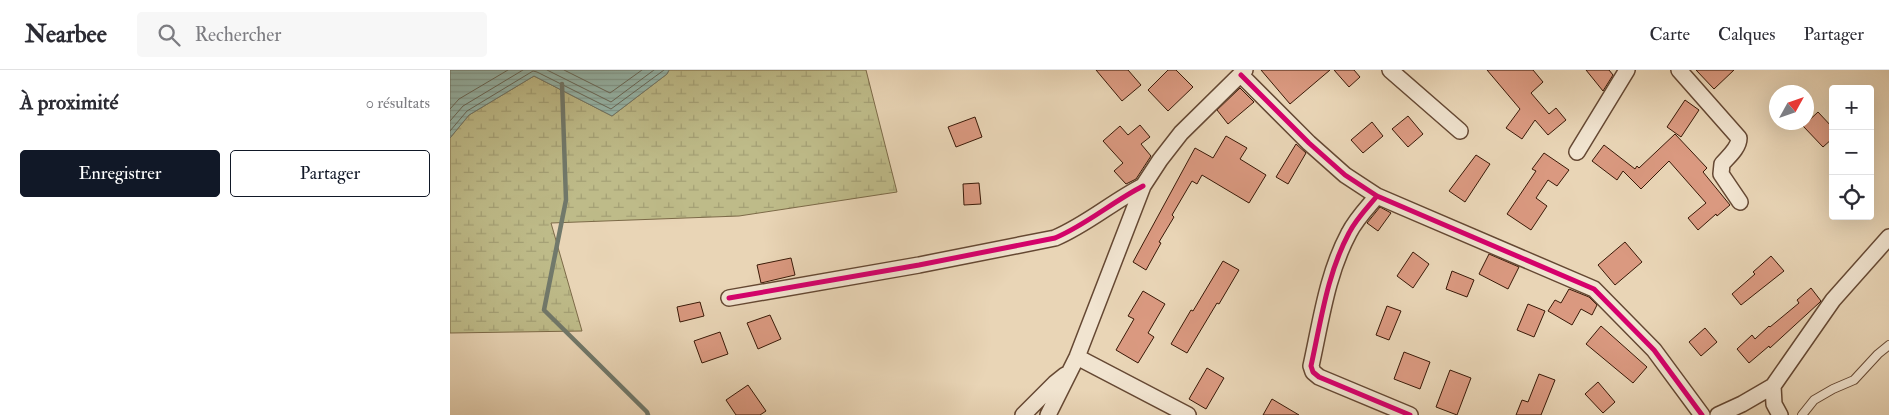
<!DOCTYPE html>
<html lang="fr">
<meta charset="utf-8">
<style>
:root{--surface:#fff;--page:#f7f7f7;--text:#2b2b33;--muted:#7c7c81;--line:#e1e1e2;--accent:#111827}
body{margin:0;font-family:"IM FELL Double Pica",serif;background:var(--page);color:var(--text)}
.controls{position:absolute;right:15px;top:15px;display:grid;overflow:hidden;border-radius:5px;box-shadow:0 5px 20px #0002}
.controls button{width:45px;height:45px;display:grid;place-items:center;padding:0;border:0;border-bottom:1px solid var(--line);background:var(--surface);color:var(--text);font:25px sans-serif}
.compass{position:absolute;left:1319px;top:15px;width:45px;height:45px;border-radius:50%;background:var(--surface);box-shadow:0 5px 20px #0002;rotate:50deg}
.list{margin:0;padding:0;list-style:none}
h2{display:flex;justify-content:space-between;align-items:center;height:65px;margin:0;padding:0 20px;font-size:21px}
h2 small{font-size:16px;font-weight:400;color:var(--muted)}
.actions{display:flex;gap:10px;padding:15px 20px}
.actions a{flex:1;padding:11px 0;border:1px solid var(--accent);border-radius:5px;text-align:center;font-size:18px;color:var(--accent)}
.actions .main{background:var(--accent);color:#fff}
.icon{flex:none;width:28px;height:28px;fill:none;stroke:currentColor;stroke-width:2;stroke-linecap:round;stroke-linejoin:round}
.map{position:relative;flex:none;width:1439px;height:345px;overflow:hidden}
header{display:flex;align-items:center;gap:30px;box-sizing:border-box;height:70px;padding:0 25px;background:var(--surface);border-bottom:1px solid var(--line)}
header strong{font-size:24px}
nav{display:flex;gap:28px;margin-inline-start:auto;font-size:18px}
.search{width:350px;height:45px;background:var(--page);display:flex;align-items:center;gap:12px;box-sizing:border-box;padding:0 18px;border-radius:5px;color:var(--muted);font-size:19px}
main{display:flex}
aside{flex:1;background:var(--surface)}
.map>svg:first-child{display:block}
</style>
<header>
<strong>Nearbee</strong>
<div class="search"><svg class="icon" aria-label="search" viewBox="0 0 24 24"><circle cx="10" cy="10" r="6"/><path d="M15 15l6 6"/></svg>Rechercher</div>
<nav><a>Carte</a><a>Calques</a><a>Partager</a></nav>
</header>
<main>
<aside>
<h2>À proximité<small>0 résultats</small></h2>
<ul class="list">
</ul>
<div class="actions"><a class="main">Enregistrer</a><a>Partager</a></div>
</aside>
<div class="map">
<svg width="1439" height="345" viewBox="0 0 1439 345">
<defs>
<pattern id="wetland-marsh" width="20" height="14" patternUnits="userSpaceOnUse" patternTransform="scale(1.25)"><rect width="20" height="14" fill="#bebb89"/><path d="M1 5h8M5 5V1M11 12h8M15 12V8" fill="none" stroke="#a4a075"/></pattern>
<pattern id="water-rules" width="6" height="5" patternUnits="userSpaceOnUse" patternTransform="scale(1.25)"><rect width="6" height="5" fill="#97b9ae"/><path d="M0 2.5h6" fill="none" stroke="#839e94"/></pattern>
</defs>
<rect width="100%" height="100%" fill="#e9d5b6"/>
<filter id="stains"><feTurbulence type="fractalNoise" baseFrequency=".004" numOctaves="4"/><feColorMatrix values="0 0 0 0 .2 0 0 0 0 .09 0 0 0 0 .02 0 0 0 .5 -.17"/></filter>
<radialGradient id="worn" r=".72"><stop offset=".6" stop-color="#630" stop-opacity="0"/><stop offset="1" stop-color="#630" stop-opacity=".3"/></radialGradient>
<!-- wetland -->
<path fill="url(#wetland-marsh)" stroke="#7c6a48" d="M219,0H416L447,122L289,146L101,153L132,261L0,263V68L19,45L84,6L162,46L217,4Z"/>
<!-- water -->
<path fill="url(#water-rules)" stroke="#71796b" d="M0,0H219L217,4L162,46L84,6L19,45L0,68Z"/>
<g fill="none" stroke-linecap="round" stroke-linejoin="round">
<!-- shore -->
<path stroke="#68695a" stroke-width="1" d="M97,0L161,32L204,0
M114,0L160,23L192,0
M0,39L9,29L58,0
M0,51L13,36L73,0
M0,61L17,41L83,1L87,2L161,39L214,0"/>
<!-- stream -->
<path stroke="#71796b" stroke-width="4.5" d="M112,14L116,130L94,240L197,342L198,345"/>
</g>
<!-- building -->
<path fill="#da9980" stroke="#391907" d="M646,0H678L691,15L672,31Z
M718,0H726L743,17L718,41L698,20Z
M811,0H880L840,34Z
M884,0H904L910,7L899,17Z
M1037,0H1083L1093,12L1081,23L1099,44L1106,38L1116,50L1098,65L1085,50L1072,69L1056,58L1070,39Z
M1136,0H1159L1163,5L1153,21Z
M1246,0H1284L1264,19Z
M790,18L804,32L778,54L767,40Z
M1235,30L1249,40L1231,67L1217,57Z
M1368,42L1383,58V68L1373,77L1353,56Z
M958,46L973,64L958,77L942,59Z
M525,47L532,67L506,77L498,57Z
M922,52L933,66L913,83L901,70Z
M690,55L700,67L691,74L701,86L686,109L676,114L664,101L673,93L653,71L670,56L678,65Z
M1225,64L1257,98L1253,102L1280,135L1267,146L1266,144L1248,160L1238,148L1256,133L1219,91L1191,119L1173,101L1167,110L1142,91L1154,75L1185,99L1187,96L1189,98Z
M776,66L797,78L790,89L816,105L799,133L752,105L747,114L742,111L722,145L724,147L709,172L711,173L696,200L683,192L745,78L763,88Z
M846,74L856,83L838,114L826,107Z
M1094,83L1119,100L1107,116L1098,110L1086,128L1097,136L1081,160L1057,144L1086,101L1082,99Z
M1026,85L1040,94L1015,132L999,121Z
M529,113L531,134L514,135L513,114Z
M930,137L941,143L928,161L917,153Z
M1175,172L1192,192L1165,215L1148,195Z
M963,182L979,194L963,218L947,206Z
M1039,184L1069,197L1058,219L1029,204Z
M1321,186L1334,201L1291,235L1282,224L1305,204L1303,202Z
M341,188L345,205L311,213L307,195Z
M773,191L789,200L769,234L767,233L737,283L721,274L741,240L743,241Z
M1002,201L1024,210L1017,227L996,219Z
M1361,218L1371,231L1369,233L1320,278L1319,276L1299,293L1287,279L1302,265L1305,269L1319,256L1320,257L1349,233L1347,230Z
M1119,219L1139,227L1147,235L1142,245L1131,239L1122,255L1098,241L1105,230L1111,233Z
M693,221L715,234L698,263L704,267L688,293L666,280L684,249L678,246Z
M250,232L254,246L230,252L227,237Z
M1078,234L1095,241L1084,267L1067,260Z
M937,236L951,241L939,270L926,265Z
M320,245L331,269L308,279L297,253Z
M1151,256L1197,297L1183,313L1136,274Z
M1255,258L1267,272L1251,286L1239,272Z
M270,262L278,284L252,293L244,271Z
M954,282L980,292L970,319L944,309Z
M757,298L774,308L756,339L739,329Z
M1000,300L1021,308L1007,345L986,337Z
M1089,304L1105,310L1091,345H1066L1072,330L1078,332Z
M1148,312L1165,332L1153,343L1135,324Z
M298,315L316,341L310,345H286L276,330Z
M822,329L849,345H813Z"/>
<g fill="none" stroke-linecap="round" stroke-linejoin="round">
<defs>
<path id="service" d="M1352,345L1364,330L1383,319L1404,310L1428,284L1439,275"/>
<path id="minor" d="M940,0L1010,61
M1229,0L1289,68C1289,78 1278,87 1272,94L1271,104L1290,132
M791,5L859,73L895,105L927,126L1144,219L1204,280L1252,345
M1127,82L1177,0
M927,126C917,138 906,149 899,163C877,204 871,251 861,296L863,302L869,307L960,345
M279,228L469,195L605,168C636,155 662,132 693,116
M627,287L738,345
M1323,316L1324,334L1330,345
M573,345L605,313L615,305
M598,345L627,287L693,116L710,90L731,63L795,0
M1268,345L1292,334L1323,316L1383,230L1439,167"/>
</defs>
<!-- service casing -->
<use href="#service" stroke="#654833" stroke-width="10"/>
<!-- minor casing -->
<use href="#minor" stroke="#654833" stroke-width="18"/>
<!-- service -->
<use href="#service" stroke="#f1e4d0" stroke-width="8"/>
<!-- minor -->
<use href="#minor" stroke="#f1e4d0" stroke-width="15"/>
<defs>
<path id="cycleway" d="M791,5L859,73L895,105L927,126L1144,219L1204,280L1252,345
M927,126C917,138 906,149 899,163C877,204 871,251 861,296L863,302L869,307L960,345
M279,228L469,195L605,168C636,155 662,132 693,116"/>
</defs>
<!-- cycleway casing -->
<use href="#cycleway" stroke="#f1e4d0" stroke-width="8"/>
<!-- cycleway -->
<use href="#cycleway" stroke="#d6006c" stroke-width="5"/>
</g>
<rect width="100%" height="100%" filter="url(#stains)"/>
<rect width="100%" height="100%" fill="url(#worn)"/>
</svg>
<div class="controls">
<button>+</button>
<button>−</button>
<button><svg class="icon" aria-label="locate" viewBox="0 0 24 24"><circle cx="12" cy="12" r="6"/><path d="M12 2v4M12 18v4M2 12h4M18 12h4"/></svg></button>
</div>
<svg class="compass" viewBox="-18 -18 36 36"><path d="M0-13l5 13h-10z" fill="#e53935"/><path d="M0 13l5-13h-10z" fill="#7c7c81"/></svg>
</div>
</main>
